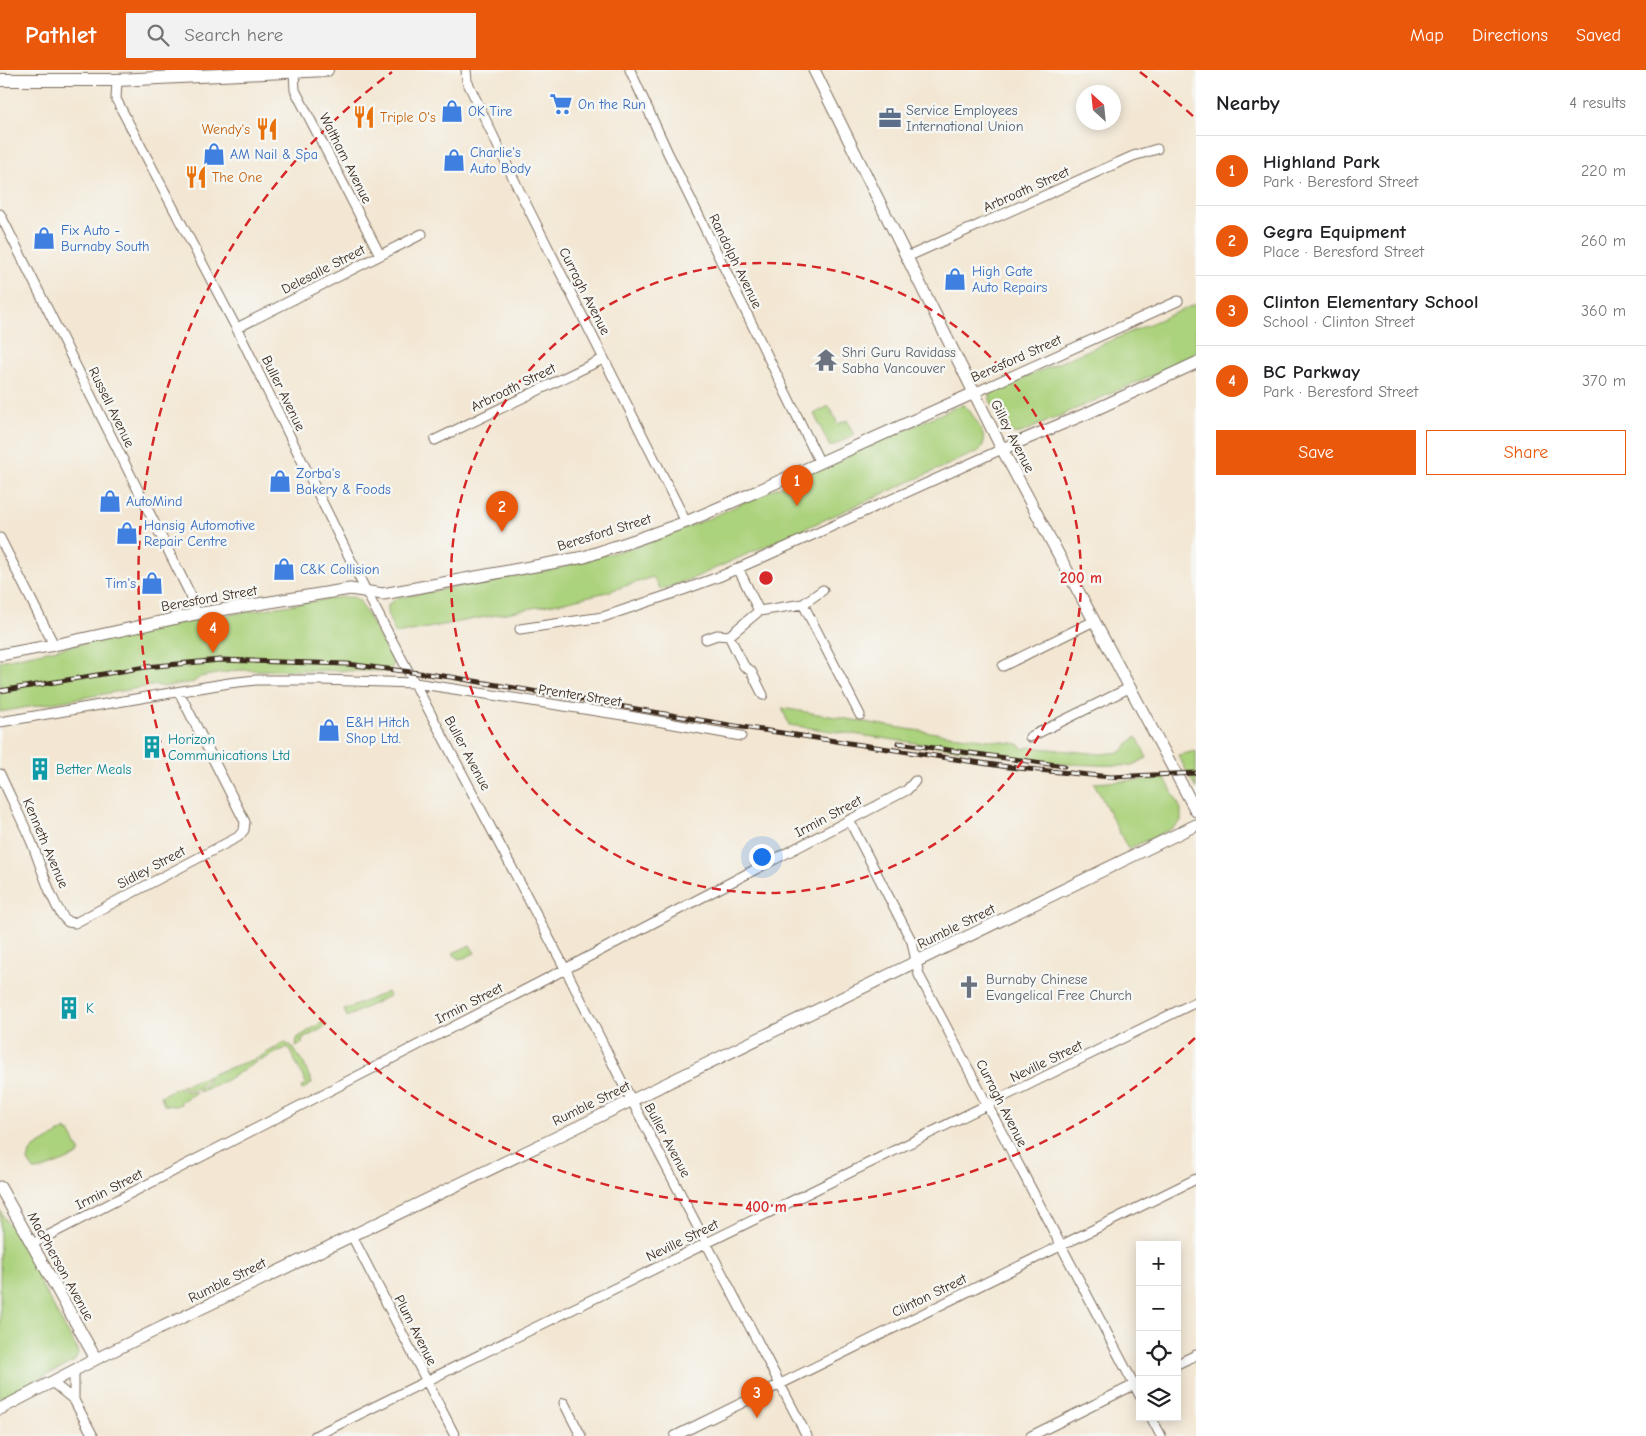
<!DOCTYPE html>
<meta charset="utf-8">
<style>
:root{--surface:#fff;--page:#f2f2f2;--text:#202124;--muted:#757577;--line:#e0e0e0;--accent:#ea580c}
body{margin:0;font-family:"Comic Neue",sans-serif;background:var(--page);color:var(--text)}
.controls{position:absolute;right:15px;bottom:15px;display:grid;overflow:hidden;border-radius:0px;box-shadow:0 2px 12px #0003}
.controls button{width:45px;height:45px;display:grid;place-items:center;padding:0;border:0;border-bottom:1px solid var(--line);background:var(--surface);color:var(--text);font:25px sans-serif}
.compass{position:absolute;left:1076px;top:15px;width:45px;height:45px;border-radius:50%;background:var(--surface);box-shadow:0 2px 12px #0003;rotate:333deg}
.you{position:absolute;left:761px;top:786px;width:18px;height:18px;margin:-12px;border:4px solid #fff;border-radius:50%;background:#1a73e8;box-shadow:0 0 0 8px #1a73e833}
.badge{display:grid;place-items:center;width:32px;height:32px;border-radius:50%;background:var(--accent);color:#fff;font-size:16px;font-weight:700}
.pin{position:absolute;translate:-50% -41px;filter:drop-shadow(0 1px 2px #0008)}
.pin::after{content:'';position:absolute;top:26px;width:18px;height:15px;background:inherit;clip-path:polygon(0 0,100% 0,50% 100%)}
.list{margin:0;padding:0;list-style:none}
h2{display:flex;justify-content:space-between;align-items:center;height:65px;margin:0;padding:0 20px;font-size:21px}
h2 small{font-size:16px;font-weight:400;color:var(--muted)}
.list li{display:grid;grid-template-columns:32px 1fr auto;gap:15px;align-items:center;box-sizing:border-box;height:70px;padding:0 20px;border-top:1px solid var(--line)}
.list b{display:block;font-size:19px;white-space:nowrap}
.list p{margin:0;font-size:16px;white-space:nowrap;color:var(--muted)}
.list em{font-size:16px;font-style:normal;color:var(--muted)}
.actions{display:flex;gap:10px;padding:15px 20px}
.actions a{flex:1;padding:11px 0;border:1px solid var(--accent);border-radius:0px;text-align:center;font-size:18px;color:var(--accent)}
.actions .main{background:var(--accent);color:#fff}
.icon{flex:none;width:28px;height:28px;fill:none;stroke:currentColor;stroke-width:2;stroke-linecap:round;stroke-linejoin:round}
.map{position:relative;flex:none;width:1196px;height:1366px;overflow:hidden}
header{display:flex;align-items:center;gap:30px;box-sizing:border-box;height:70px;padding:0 25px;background:var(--accent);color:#fff}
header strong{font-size:24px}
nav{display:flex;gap:28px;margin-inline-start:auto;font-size:18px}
.search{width:350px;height:45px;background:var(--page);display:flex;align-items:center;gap:12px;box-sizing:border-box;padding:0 18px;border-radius:0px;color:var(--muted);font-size:19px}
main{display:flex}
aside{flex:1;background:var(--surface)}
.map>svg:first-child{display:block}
</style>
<header>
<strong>Pathlet</strong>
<div class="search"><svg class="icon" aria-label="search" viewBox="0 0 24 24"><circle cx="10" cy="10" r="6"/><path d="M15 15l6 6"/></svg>Search here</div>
<nav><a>Map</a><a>Directions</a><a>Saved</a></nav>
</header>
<main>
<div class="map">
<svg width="1196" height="1366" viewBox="0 0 1196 1366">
<rect width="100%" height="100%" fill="#f6f6f2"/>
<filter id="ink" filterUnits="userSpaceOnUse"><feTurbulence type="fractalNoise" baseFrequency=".02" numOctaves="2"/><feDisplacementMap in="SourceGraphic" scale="10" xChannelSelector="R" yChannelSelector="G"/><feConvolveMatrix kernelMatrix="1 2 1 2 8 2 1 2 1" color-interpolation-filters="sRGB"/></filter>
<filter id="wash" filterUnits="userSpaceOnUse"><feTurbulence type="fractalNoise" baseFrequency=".0096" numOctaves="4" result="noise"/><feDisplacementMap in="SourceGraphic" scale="20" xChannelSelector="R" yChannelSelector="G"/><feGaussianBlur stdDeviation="1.12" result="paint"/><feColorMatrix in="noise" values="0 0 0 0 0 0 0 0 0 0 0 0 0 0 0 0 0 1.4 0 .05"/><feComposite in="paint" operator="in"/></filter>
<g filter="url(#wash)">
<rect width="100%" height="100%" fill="#f3e7d3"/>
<!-- green -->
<path fill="#abd27c" stroke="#737e4d" d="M1196,234V286L1021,363L1014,364L1004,359L990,330V324L993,321Z
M963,335C970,338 984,362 984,370C984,374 982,377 979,381L696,507L661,520L653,507L607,522L564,532L396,564C391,554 387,546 388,535L396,528L555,499L644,474L703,451L958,336Z
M829,336L838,354L847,350L854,365L830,377L814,344Z
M340,527H353L359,530L394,594L389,601L239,600L200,607L194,612L162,617L156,615L0,642V591L190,551Z
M782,638L907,659L1019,674L1023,679L1029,677L1101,684L1121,682L1135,667L1138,669L1147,688L1130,696L1063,694L789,655Z
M1196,681V719L1178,685Z
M1165,708L1181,739V751L1173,758L1128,779L1094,713Z
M470,875L475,883L464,888L458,889L453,883Z
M387,922L389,926L347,947L344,940Z
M324,951L327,956L301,970L303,973L296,977L297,968Z
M285,973L292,976L304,994L312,1013L302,1020L301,1017L306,1013L288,977L260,991L258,988L275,978L276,980L278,979L277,976Z
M257,988L256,992L227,1010L199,1022L198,1020L206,1015L210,1005Z
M208,1006C203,1018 193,1023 181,1016Z
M178,1017L186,1021L197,1022L180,1032L181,1034L176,1036L164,1035L161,1026Z
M66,1059L67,1062L69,1061L80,1082L78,1083L79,1085L41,1100H34L28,1091L30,1082L34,1078Z
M0,1140L7,1153L15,1157L32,1186L40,1202L39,1211L77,1279L78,1284L75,1291L0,1328Z"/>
</g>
<g filter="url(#ink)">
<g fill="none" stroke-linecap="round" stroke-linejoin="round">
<defs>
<path id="street" d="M466,0L467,11L519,120L686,452
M630,0L668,83L820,393
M294,2L295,20L380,185
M117,10L116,29L240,265L367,523L570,908L621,1010L807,1366
M0,144L191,526L196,544
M907,187L1133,86L1157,79
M237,258L422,164
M974,323L1178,231
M435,370L603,289
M0,468L54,575
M738,498L759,541L803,534L860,645
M803,534L823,520
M759,541L729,566L744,596L751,601L763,625
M520,559L603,547L683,520L721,506L815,464L1002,379
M706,569L717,565L729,566
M1003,596L1094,551
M0,652L229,613L256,610H322L415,613L629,646L741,666
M1030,667L1129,618
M0,704C10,726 21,748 31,771C39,789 53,840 68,852L75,853L238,767L244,760L245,752L179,622
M849,750L912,872L919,905L1140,1326
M352,1166L455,1366
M32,1174L548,908L907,720L915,711
M1177,1294L1196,1285
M74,1301V1330
M53,1313L74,1330L93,1366
M564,1333L581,1366
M1151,1347L1161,1366
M315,1366L1196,932
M675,1366L1196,1109
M1031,1366L1140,1312"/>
<path id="secondary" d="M814,0L1002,379L1196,741
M1002,379L1088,343L1196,293
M0,585L54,575L196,544L350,519L383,524L584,487L638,469L686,452L753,423L974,323
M0,1117L96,1289
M0,1339L96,1289L561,1065L1196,755"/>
<path id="primary" d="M0,10H117L327,0"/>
</defs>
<!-- street casing -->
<use href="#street" stroke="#7b6c5d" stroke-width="11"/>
<!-- secondary casing -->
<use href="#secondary" stroke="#7b6c5d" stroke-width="13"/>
<!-- primary casing -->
<use href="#primary" stroke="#7b6c5d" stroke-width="14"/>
<!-- street -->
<use href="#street" stroke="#fff" stroke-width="9"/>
<!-- secondary -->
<use href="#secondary" stroke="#fff" stroke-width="11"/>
<!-- primary -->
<use href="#primary" stroke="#fff" stroke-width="12"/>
<defs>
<path id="rail" d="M0,621L146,597L220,590L347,594L451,607L729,655L1008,697L1111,707L1196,703
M898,673L1064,696"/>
</defs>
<!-- rail casing -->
<use href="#rail" stroke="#3b2a1e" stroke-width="5"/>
<!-- rail -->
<use href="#rail" stroke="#f6f6f2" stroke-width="3" stroke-dasharray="9" stroke-linecap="butt"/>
</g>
</g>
<!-- distance rings -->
<g fill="none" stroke="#d62828" stroke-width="2.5" stroke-dasharray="9 6">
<circle cx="766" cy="508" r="315"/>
<path d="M1195 968A629 629 0 1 1 392 2M1140 2A629 629 0 0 1 1195 48"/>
</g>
<!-- icons -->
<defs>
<symbol id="supermarket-bare" viewBox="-9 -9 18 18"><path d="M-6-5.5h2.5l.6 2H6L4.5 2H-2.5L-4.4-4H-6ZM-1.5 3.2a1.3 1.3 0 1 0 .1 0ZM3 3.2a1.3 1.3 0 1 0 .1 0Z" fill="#3f7fe0" stroke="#f6f6f2" stroke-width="2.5" paint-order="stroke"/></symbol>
<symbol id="shop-bare" viewBox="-9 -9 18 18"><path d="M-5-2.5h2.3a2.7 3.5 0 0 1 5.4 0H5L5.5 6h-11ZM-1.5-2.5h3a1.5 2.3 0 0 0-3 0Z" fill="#3f7fe0" stroke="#f6f6f2" stroke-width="2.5" paint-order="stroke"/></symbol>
<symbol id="restaurant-bare" viewBox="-9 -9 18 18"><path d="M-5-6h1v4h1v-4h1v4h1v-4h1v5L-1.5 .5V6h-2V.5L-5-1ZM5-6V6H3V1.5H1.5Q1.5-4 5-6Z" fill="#e8710a" stroke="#f6f6f2" stroke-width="2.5" paint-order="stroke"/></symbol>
<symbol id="office-bare" viewBox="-9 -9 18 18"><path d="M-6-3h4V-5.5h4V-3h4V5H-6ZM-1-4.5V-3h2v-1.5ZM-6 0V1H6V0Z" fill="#5c6f8a" stroke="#f6f6f2" stroke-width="2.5" paint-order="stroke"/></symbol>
<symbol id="temple-bare" viewBox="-9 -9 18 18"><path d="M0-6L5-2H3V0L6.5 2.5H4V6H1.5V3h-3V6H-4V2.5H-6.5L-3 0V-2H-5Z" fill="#6b7280" stroke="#f6f6f2" stroke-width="2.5" paint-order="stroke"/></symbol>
<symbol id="building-bare" viewBox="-9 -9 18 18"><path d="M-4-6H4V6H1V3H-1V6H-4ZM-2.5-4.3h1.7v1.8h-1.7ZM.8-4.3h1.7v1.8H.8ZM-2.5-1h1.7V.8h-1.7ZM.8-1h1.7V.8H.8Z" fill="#0f9aa8" stroke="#f6f6f2" stroke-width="2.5" paint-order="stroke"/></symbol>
<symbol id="church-bare" viewBox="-9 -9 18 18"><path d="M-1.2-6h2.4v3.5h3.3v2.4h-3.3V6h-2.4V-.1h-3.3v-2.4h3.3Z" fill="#6b7280" stroke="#f6f6f2" stroke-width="2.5" paint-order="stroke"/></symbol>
</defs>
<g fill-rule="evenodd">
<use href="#supermarket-bare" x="545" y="18" width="32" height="32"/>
<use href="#shop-bare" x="436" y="25" width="32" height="32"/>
<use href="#restaurant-bare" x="348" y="31" width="32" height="32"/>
<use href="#office-bare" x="874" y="32" width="32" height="32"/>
<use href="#restaurant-bare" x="251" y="43" width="32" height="32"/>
<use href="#shop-bare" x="198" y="68" width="32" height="32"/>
<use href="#shop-bare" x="438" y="74" width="32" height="32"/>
<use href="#restaurant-bare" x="180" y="91" width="32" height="32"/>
<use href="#shop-bare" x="28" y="152" width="32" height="32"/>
<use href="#shop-bare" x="939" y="193" width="32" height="32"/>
<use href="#temple-bare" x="810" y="274" width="32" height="32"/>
<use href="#shop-bare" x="264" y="395" width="32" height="32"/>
<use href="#shop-bare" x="94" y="415" width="32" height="32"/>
<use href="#shop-bare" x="111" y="447" width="32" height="32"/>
<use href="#shop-bare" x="268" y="483" width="32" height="32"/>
<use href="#shop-bare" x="136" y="497" width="32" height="32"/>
<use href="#shop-bare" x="313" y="644" width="32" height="32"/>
<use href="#building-bare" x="136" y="661" width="32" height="32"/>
<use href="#building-bare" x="24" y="683" width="32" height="32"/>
<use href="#church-bare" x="953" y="901" width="32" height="32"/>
<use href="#building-bare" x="53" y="922" width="32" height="32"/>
</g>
<g text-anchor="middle" stroke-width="5" stroke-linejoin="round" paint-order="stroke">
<!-- shop labels -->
<g font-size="14" fill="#366cbe" stroke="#f6f6f2" text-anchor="start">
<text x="578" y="39">On the Run</text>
<text x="468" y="46">OK Tire</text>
<text x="470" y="87">Charlie's<tspan x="470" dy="16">Auto Body</tspan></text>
<text x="230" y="89">AM Nail &amp; Spa</text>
<text x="61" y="165">Fix Auto -<tspan x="61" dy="16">Burnaby South</tspan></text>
<text x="972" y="206">High Gate<tspan x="972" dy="16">Auto Repairs</tspan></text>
<text x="296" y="408">Zorba's<tspan x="296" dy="16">Bakery &amp; Foods</tspan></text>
<text x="126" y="436">AutoMind</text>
<text x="144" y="460">Hansig Automotive<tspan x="144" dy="16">Repair Centre</tspan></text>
<text x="300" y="504">C&amp;K Collision</text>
<text x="136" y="518" text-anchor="end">Tim's</text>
<text x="346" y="657">E&amp;H Hitch<tspan x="346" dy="16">Shop Ltd.</tspan></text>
</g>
<!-- service labels -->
<g font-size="14" fill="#4e5e75" stroke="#f6f6f2" text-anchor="start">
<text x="906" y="45">Service Employees<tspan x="906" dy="16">International Union</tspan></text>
</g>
<!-- food labels -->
<g font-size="14" fill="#c56008" stroke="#f6f6f2" text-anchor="start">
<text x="380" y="52">Triple O's</text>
<text x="250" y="64" text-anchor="end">Wendy's</text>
<text x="212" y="112">The One</text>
</g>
<!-- street labels -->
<g font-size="14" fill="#3b2a1e" stroke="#f6f6f2">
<text transform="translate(346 88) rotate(63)" y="5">Waltham Avenue</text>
<text transform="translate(1026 119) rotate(-24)" y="5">Arbroath Street</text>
<text transform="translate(736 191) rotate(64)" y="5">Randolph Avenue</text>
<text transform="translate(323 199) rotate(-27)" y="5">Delesalle Street</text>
<text transform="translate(585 221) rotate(63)" y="5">Curragh Avenue</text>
<text transform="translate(1016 288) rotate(-24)" y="5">Beresford Street</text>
<text transform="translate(513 317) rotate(-26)" y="5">Arbroath Street</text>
<text transform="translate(284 323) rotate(64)" y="5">Buller Avenue</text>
<text transform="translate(112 337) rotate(64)" y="5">Russell Avenue</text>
<text transform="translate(1013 366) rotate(63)" y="5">Gilley Avenue</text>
<text transform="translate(604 462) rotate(-17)" y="5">Beresford Street</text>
<text transform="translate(209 528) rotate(-10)" y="5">Beresford Street</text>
<text transform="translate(580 625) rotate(9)" y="5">Prenter Street</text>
<text transform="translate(468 683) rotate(62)" y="5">Buller Avenue</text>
<text transform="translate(828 746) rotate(-28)" y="5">Irmin Street</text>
<text transform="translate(46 773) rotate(67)" y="5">Kenneth Avenue</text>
<text transform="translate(151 797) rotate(-28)" y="5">Sidley Street</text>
<text transform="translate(956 856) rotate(-26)" y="5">Rumble Street</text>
<text transform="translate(469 933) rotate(-27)" y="5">Irmin Street</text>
<text transform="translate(1046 991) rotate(-26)" y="5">Neville Street</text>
<text transform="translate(591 1033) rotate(-26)" y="5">Rumble Street</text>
<text transform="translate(1002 1033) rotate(63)" y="5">Curragh Avenue</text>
<text transform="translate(668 1070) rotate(62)" y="5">Buller Avenue</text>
<text transform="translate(109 1119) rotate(-27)" y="5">Irmin Street</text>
<text transform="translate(682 1170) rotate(-26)" y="5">Neville Street</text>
<text transform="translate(61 1196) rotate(61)" y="5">MacPherson Avenue</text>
<text transform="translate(227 1210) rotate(-26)" y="5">Rumble Street</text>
<text transform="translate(929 1225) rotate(-26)" y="5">Clinton Street</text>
<text transform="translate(416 1260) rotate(63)" y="5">Plum Avenue</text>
</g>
<!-- worship labels -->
<g font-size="14" fill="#5b616d" stroke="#f6f6f2" text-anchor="start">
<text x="842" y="287">Shri Guru Ravidass<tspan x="842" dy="16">Sabha Vancouver</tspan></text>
<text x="986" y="914">Burnaby Chinese<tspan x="986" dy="16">Evangelical Free Church</tspan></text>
</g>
<!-- culture labels -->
<g font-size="14" fill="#0d838f" stroke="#f6f6f2" text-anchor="start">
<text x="168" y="674">Horizon<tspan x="168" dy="16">Communications Ltd</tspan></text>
<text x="56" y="704">Better Meals</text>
<text x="86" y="943">K</text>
</g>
</g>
<circle cx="766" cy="508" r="8" fill="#d62828" stroke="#f6f6f2" stroke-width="2.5"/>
<g font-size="15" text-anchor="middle" font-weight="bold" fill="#d62828" stroke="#f6f6f2" stroke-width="5" stroke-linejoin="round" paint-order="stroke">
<text x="1081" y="513">200 m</text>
<text x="766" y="1142">400 m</text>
</g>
</svg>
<div class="controls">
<button>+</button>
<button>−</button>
<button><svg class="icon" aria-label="locate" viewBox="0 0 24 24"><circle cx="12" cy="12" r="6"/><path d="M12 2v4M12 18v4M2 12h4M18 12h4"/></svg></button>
<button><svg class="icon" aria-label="layers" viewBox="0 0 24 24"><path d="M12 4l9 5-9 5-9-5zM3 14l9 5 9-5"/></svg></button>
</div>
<svg class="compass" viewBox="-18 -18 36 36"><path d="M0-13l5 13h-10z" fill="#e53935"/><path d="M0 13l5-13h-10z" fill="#757577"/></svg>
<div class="you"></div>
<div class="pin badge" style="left:797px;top:436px">1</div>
<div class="pin badge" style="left:502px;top:462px">2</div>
<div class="pin badge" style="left:757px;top:1348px">3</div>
<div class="pin badge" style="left:213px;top:583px">4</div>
</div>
<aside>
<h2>Nearby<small>4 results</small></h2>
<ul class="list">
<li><span class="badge">1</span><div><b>Highland Park</b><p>Park · Beresford Street</p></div><em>220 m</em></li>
<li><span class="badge">2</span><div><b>Gegra Equipment</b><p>Place · Beresford Street</p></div><em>260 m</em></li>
<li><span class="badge">3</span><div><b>Clinton Elementary School</b><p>School · Clinton Street</p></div><em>360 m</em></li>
<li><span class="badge">4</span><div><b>BC Parkway</b><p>Park · Beresford Street</p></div><em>370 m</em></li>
</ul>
<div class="actions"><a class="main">Save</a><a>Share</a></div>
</aside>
</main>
